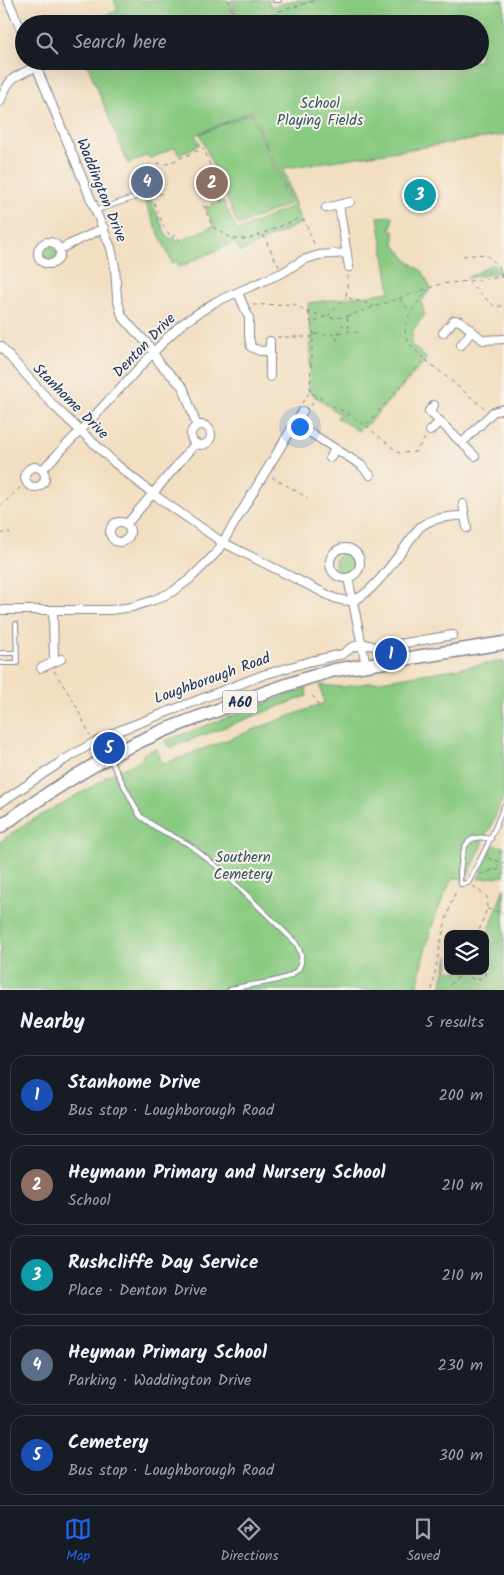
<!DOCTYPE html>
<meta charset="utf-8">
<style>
:root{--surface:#171b24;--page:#242831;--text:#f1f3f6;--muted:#9ea1a6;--line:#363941;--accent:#2563eb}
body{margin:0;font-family:Kalam,sans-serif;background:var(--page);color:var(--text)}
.controls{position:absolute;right:15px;bottom:15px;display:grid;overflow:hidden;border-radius:10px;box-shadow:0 5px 20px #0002}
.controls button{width:45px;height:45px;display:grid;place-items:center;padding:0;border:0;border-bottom:1px solid var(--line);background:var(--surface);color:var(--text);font:25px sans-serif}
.you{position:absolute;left:299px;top:426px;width:18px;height:18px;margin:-12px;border:4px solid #fff;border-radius:50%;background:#1a73e8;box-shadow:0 0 0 8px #1a73e833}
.badge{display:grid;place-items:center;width:32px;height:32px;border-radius:50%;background:var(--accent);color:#fff;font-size:16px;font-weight:700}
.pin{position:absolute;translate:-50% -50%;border:2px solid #fff;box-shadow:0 1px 5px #0006}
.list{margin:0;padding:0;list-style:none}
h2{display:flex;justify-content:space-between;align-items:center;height:65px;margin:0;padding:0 20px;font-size:21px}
h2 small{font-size:16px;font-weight:400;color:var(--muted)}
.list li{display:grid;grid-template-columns:32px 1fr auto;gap:15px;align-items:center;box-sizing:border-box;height:80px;margin:0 10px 10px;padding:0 10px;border:1px solid var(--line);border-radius:15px}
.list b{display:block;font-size:19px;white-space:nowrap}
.list p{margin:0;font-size:16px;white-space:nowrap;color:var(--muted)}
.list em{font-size:16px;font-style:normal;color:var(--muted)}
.icon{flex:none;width:28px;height:28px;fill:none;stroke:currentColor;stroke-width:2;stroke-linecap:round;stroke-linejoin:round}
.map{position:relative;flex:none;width:504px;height:990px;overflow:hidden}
.search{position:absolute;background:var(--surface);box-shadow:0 5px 20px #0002;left:15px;right:15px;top:15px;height:55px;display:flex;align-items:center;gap:12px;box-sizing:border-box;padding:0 18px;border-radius:28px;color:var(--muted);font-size:19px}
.sheet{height:515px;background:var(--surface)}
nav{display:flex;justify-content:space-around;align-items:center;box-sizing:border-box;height:70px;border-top:1px solid var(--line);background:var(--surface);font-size:14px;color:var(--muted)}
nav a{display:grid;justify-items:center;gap:2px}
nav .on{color:var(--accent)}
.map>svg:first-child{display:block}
</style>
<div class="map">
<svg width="504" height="990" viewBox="0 0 504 990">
<rect width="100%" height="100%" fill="#f7f3e8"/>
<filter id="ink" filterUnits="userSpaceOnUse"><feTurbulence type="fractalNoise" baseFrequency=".02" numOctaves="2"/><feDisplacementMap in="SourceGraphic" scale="10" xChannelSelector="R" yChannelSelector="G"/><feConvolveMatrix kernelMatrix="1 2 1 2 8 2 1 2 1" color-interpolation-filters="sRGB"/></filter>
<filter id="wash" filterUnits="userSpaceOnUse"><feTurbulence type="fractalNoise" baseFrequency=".0096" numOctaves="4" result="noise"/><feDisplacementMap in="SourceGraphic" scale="20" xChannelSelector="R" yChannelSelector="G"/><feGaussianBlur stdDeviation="1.12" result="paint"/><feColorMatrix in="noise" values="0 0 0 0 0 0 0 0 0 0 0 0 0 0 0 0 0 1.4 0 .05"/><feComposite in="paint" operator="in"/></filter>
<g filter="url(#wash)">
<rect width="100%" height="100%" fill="#f2dec1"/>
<!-- green -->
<path fill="#89ca81" stroke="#527c70" d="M114,0H228L234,20L236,19L231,0H269L271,7L294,0H504V135L285,168L284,171L301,223L240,252L235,242L179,267L177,261L172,263L143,198L149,196L167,237L172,239L175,237L177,242L214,226L206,208L223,201L237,231L293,206L252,111L195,135L200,144L179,155L175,147L150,159L148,155L128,164L86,61H480V24H87L118,10Z
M251,113L290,204L238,225L200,134Z
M392,216V225H390L391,231H394V244L408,261L423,272L431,289L421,302L425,315L413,330L411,344L427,359L365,427L362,426L358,431L337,418L339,414L309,392L311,337L308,303L390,292L378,217Z
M43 253a7 7 0 1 1 14 0a7 7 0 1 1-14 0Z
M492,264L499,269L500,273L466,278L477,273Z
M335 563a11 11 0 1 1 22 0a11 11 0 1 1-22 0Z
M504,661V795L490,829L482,840L483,844L466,879L453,878C434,913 423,950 417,990H0V842L22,826L105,779L104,777L140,761L144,753L156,748L163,764L324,703L320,685L343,687Z
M306,688L307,696L172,747L167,745L165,741Z
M493,845L504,847V876L478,879Z
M504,888V990H441L448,956V971H485V942Z"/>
</g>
<g filter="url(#ink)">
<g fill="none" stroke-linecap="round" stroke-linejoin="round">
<defs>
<path id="service" d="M275,0H279
M97,210L142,195
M0,653H17
M0,663H17L16,624
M110,759L140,816L157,828L188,844L219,868L296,943C321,987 252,980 230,990
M491,839C469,833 463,844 461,864C460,871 459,877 461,884L468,883C482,858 494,832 504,806"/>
<path id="minor" d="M8,0L24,36
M34,61L111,248L115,267L117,298L122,316L134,330L147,343L161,365L183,387L197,426
M0,102C10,76 12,78 36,67
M339,205L349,267
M326,208L350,202
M38 253a11 11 0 1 1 22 0a11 11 0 1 1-22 0Z
M60,249L104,228
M238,293L249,318V337L251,347L260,351L270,350
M443,333L454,320L460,321L483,340L504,339
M270,341V377
M461,345L472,331
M0,346L55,407L116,464L153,494L222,542L334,598C341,600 347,602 354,600C375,593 405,545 420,527C433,517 449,517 465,515
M434,405L429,411L475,456
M295,423L303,411
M191 435a10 10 0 1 1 20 0a10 10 0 1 1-20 0Z
M430,431L440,421
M462,443L493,412L504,409
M330,458L335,449
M25 477a10 10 0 1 1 20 0a10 10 0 1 1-20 0Z
M42,470L80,431L167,338L182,324L215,302L282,273L303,260L319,255L347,253
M463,504L467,528
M110 532a10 10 0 1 1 20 0a10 10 0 1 1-20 0Z
M126,525L195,444
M330 563a15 15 0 1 1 30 0a15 15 0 1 1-30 0Z
M348,578L366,665
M0,610H111L132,607L154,600L172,592L190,579L217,552L295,423L361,465L370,475
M53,610L54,662
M41,668L61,659
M0,803L64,760L93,743L118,731L263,675L311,661L343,654L351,648L362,643L376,647L387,646L453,635"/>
<path id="primary" d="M0,827C49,791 100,758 156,734C178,724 201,717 223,708C260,694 297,680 335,670L504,643"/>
</defs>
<!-- service casing -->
<use href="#service" stroke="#868690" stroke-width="6"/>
<!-- minor casing -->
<use href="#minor" stroke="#868690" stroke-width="10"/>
<!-- primary casing -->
<use href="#primary" stroke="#868690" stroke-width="15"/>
<!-- path -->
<path stroke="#868690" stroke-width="1" stroke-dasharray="4 4" stroke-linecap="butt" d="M229,0L236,24
M279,11L318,0
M243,24L280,13
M157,163L167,164L204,148L222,200L204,208
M162,193L152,198L164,227L171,237L176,235L180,241
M203,205L213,227L233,239H249L298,219L305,221L315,246
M263,235L279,267
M463,256L485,254L499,266L502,277
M348,276L346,297L374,306
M467,282L494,306H504
M400,299L410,312
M253,305L294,304L308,312L327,317L336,318L347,316L441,284L504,277
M308,312L311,323
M328,316L346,297
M347,317L349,331
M315,334L330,335L349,331L352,333L359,332
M277,337H313
M338,341L336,338L342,325H348
M426,360L484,408
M310,391L311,355L314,334L311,324L325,317
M302,403L310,392L366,425L425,359C391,332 407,317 428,289
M311,406L316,397
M366,426L399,453L415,452L425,438
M272,477L308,498
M0,507L26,482
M0,533H10
M54,671L74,702L90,735
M312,696L316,699L319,710
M488,858L504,863
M490,871L504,862
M480,874L504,868
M473,886L487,897V908L478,934
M487,909L504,913
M465,971L472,979H479L485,975V967
M450,985L454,980L466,974
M432,990C438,956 443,921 457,889"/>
<!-- service -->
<use href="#service" stroke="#fff" stroke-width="4"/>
<!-- minor -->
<use href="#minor" stroke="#fff" stroke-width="8"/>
<!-- primary -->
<use href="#primary" stroke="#fff" stroke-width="12"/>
</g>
</g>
<g text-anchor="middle" stroke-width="4" stroke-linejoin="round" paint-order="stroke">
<!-- shield labels -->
<rect fill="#f7f3e8" stroke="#5d6a87" stroke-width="1" x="222.5" y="690.5" width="35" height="23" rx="4"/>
<g font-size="14" font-weight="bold" fill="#1b2f5e">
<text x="240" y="707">A60</text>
</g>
<!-- park labels -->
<g font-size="15" fill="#365667" stroke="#f7f3e8">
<text x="320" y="108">School<tspan x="320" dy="17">Playing Fields</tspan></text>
<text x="243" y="862">Southern<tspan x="243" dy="17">Cemetery</tspan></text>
</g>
<!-- street labels -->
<g font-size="15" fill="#1b2f5e" stroke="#f7f3e8">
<text transform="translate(102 190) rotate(68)" y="5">Waddington Drive</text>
<text transform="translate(144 345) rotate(-46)" y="5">Denton Drive</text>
<text transform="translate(71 401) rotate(45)" y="5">Stanhome Drive</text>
<text transform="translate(212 678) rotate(-20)" y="5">Loughborough Road</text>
</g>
</g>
</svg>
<div class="controls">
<button><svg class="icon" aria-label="layers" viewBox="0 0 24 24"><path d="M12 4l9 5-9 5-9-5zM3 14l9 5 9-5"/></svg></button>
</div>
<div class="you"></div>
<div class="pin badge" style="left:391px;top:654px;background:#1a4fb4">1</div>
<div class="pin badge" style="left:212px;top:183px;background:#8d6e63">2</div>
<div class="pin badge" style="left:420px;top:195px;background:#0f9aa8">3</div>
<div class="pin badge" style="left:147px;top:182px;background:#5c6f8a">4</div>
<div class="pin badge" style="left:109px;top:748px;background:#1a4fb4">5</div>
<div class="search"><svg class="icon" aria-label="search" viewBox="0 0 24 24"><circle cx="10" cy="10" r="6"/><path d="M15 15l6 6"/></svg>Search here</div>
</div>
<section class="sheet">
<h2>Nearby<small>5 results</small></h2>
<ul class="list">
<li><span class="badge" style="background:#1a4fb4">1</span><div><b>Stanhome Drive</b><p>Bus stop · Loughborough Road</p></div><em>200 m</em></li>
<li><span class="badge" style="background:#8d6e63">2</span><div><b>Heymann Primary and Nursery School</b><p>School</p></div><em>210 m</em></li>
<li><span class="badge" style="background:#0f9aa8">3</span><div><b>Rushcliffe Day Service</b><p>Place · Denton Drive</p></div><em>210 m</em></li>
<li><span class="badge" style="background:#5c6f8a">4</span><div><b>Heyman Primary School</b><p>Parking · Waddington Drive</p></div><em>230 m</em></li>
<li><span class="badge" style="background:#1a4fb4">5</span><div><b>Cemetery</b><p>Bus stop · Loughborough Road</p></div><em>300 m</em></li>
</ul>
</section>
<nav>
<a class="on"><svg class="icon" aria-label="map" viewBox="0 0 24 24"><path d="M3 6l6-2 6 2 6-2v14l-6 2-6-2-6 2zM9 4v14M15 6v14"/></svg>Map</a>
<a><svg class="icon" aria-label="directions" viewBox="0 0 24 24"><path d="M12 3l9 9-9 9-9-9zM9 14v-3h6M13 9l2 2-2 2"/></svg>Directions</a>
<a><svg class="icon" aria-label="saved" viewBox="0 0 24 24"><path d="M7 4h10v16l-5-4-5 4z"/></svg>Saved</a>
</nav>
